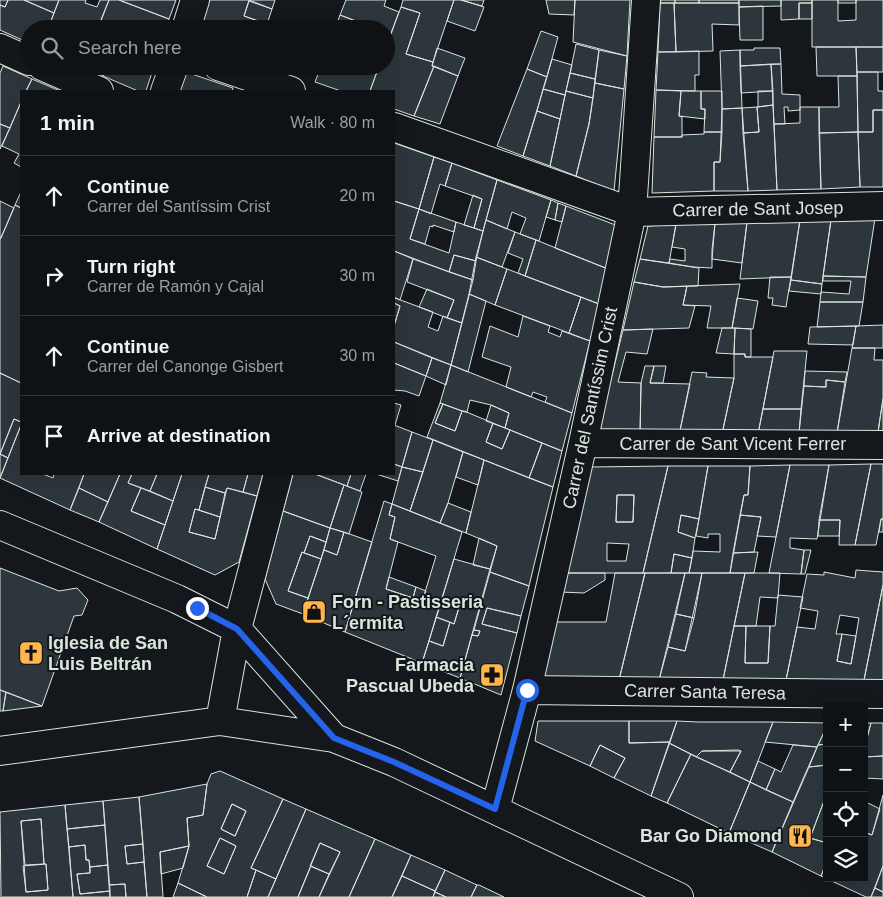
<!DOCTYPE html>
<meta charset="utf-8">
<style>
:root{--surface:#0f1215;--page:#1d2022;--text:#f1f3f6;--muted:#9b9ea0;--line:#2f3234}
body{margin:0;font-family:Arial,sans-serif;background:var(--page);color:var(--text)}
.controls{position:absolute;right:15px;bottom:15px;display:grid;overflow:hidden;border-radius:0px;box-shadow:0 5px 20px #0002}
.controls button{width:45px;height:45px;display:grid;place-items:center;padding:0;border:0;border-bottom:1px solid var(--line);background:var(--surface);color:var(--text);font:25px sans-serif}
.stop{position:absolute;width:15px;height:15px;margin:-11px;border:4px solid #2563eb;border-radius:50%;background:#fff}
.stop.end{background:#2563eb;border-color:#fff;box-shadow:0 1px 5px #0008}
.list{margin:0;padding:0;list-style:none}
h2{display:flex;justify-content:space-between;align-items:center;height:65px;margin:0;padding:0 20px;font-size:21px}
h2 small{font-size:16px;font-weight:400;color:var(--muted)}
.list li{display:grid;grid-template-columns:32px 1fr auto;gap:15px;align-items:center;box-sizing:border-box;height:80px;padding:0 20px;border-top:1px solid var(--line)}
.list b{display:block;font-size:19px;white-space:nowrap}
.list p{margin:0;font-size:16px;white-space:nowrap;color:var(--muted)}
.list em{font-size:16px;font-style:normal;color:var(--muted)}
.icon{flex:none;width:28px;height:28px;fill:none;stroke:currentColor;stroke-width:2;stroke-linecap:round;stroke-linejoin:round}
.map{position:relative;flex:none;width:883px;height:897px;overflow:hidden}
.search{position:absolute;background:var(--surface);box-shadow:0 5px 20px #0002;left:20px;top:20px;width:375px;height:55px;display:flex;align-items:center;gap:12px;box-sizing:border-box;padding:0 18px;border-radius:28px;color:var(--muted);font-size:19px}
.panel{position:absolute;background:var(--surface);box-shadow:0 5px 20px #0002;left:20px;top:90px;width:375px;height:385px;border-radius:0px}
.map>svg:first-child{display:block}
</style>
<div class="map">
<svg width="883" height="897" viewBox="0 0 883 897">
<rect width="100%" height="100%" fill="#14181c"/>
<!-- building -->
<path fill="#2c363c" stroke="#d8e6dc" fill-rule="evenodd" d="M0,0H8L5,7L0,5Z
M8,0H24L54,13L48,29H29V43L0,30V5L5,7Z
M24,0H59L54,13Z
M59,0H86L85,3L97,7L100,0H109L98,27L86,23L84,29H57L49,26Z
M109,0H119L169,19L166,29H106L99,26Z
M119,0H176L169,19Z
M209,0H249L244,16L267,24L265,29H199Z
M249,0H275L272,9Z
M346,0H386L384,6L399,12L391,34L386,32V29H377L340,15Z
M403,0H454L433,62L406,54L420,13L401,7Z
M454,0H461L484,7L475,31L447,21Z
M461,0H484L482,6Z
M546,0H575L574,15L549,14Z
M575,0H630L627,56L573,42Z
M661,0H675V3H660Z
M675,0H699V3H675Z
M699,0H739V3H699Z
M739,0H781V6L739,7Z
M781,0H812V3H799V19L781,20Z
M812,0H838V21L856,20V0H883V47H812Z
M838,0H856V3H838Z
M249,1L272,9L267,24L244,16Z
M660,3H674L676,52H658Z
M674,3H739V25L712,24L713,51L676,52Z
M799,3H812V19H799Z
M763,6V40H740L739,7Z
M401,7L420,13L406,54L433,62L432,66H434L414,116L394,109V91H370L379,66H386V46Z
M340,15L361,23L377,29H335Z
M86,23L98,27V29H84Z
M541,31L558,37L547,77L527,69Z
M386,32L391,34L386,46Z
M576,44L599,50L595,79L570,73Z
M816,47H856L857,76H817Z
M856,47H883V72H857Z
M437,48L465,58L458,76L432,66Z
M754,48H780L781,64L740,66V50H754Z
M599,50L627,56L624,89L595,83Z
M740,50L742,108L722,109L720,51Z
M699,51V75H695V91L656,90L658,52Z
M552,59L572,65L565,95L543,89Z
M771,64H781L782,94L800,95V110L788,111V107H784L785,124H774Z
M771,64L773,91L741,93L740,66Z
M3,66L32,79L26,91H21V102L10,128L0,124V73Z
M84,66H106L103,76Z
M106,66H154L146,91H138L103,76Z
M321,66H379L370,91H341L315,82Z
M434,66L458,76L440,124L414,116Z
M527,69L547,77L523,156L497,146Z
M186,72L233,88L232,91H179Z
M857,72H878V91H883V110H873V132H858Z
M570,73L595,79L593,98L566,91Z
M838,76H857L858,132L819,133V107H839Z
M32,79L60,91H26Z
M595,83L624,89L614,191L576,176L589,124Z
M543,89L565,95L560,119L537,111Z
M656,90L681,91L679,116L682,117V137H654Z
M566,91L593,98L589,124L576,176L550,166Z
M681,91H701V109H705V119L679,116Z
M701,91H722V132H704L705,109H701Z
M758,91H773V105L758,107Z
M21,102V167L14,163L19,154L2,146Z
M773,105L777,190L748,191L743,133L759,132L757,107Z
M757,107L759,132L743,133L742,108Z
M800,107H819L821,189L777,190L774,124L800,123Z
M742,108L748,191H714V162H720L722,109Z
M873,110H883V187H860L858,132H873Z
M537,111L560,119L550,166L523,156Z
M0,124L10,128L0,149Z
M704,132H722L720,162H714V191L652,193L654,137H682V135L704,134Z
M858,132L860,187L821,189L819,133Z
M394,143L434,157L419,209L394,201Z
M434,157L452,163L445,186L440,184L431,214L419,209Z
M452,163L497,180L483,231L474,228L482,199L445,186Z
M497,180L551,200L539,241L520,234L526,218L512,212L507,229L486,220Z
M21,192V208L15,205Z
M473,195L482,199L474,228L464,225Z
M551,200L558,203L555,220L546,217Z
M0,201L14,208L1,238L0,237Z
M394,201L419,209L410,239L449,253L456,222L483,231L476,261L454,255L449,272L394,251Z
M558,203L566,206L562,222L555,220Z
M15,205L21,208V383L0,373V240Z
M566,206L618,226L608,269L555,248Z
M419,209L456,222L454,232L433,225V227L430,226L425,244L410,239Z
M875,218L866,277L823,276L831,220Z
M486,220L515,232L502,267L476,257Z
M800,220H831L822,284L791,280Z
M800,220L791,277L740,279L747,222Z
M747,222L742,263L712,259L715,223Z
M715,223L712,250V268L693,267L669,263L670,259L685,261V249L672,247L676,224Z
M676,224L669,263L640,259L648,226Z
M515,232L536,240L525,276L518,273L523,259L508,253Z
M536,240L608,269L599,304L525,276Z
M394,251L413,259L400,300L394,297Z
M454,255L476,261L473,280L449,272Z
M476,257L507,269L495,305L469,294Z
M413,259L473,280L462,323L447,318L454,300L407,282Z
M640,259L699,268L698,286L663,287L634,282Z
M507,269L581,297L569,333L495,305Z
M823,276L866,277L863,302H820L821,292L849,294L851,281H823Z
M770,277H791L786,307L772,305L773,298H768Z
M791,280L822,284L821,294L789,291Z
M634,282L663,287L687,286L683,305L695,306L689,328L623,330Z
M740,284L732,328H707L711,306L683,305L687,286Z
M427,289L454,300L447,318L419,307Z
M469,294L486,301L468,372L451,365Z
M581,297L599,304L590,341L569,333Z
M395,298L433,312L428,327L438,331L443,316L462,323L451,365L394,342V326L400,306L394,303Z
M737,298L758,301L753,329L732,328Z
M820,302H863L859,326L817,327Z
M394,303L400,306L394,326Z
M523,316L550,326L548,332L560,337L562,331L590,341L572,413L545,402L547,397L533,392L531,397L506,387L511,367L482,357L490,326L518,337Z
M883,325V348H852L856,326Z
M856,326L853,345L808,344L810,327Z
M722,328H735L734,354L716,353Z
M735,328L751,329V357H745V354H734Z
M653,329L647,354L626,352L618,382L641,383L640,435L599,436L601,421L623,330Z
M394,342L432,358L426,376L394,363Z
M852,348H875L874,360H883V399L878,432L837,433Z
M774,351H807L801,409H763Z
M734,354H745V357H773L758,434H722L734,378Z
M432,358L451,365L446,385L426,376Z
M394,363L426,376L419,396L405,391L394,390Z
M451,365L572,413L562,451L505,428L509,413L491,405L470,400L467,412H465L440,403Z
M645,366H654L650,383L690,384L679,435H640L641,383Z
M654,366H666L663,383H650Z
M805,371L847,372L845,382L826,380V387L804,386Z
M692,372L707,373L706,377L734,378L722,434L679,435Z
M0,373L21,383V422L14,419L0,454L8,458L0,478Z
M826,380L845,382L837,433H799L804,386L826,387Z
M883,399V432H878L880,419Z
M394,403L401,405L395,425H394Z
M440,403L443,404L435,423L455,431L462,411H464L493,423L486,442L502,449L510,430L542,443L529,478L427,437Z
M443,404L462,411L455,431L435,423Z
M491,405L509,413L505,428L486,421Z
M763,409H801L799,433L758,434Z
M14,419L21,422V425L8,458L0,454Z
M493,423L510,430L502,449L486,442Z
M21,425V474H43L53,478L54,474H84L70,510L0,478Z
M394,425L412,432L402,467L394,464Z
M412,432L433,440L423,472L402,467Z
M433,440L463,452L448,503L440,523L410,511Z
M542,443L562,451L553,487L529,478Z
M463,452L484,460L478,485L456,477Z
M484,460L553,487L529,586L490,572L497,546L466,533Z
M394,464L402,467L398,481L376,474H394Z
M871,464H883V519H881L876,545H855Z
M871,464L855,545H839L840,520H819L829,465Z
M790,465L776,537L757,536L761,517L740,515L744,495H748L750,466Z
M790,465H829L817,539L790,538V548L804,550L801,574L769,573Z
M668,466L643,573H564L591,467ZM617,495H634L633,522H616ZM607,543L629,544L626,561H607Z
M668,466H708L699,519L681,515L678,532L695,538L692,558L674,554L671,573H643Z
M708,466H750L748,495H744L730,573H689L693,551L720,552V534H708V538L696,536Z
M402,467L423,472L410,511L392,504Z
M84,474H120L108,502L79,488Z
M120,474H132L128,483L141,488L131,511L165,525L157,549L99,522Z
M132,474H157L150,491L128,483Z
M157,474H182L173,501L150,491Z
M182,474H209L199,510L195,509L189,532L215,539L227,488L257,496L239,562L215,575L157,549Z
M209,474H248L243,492L227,488L225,493L205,487Z
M248,474H263L257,496L243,492Z
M293,474H315L344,485L330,528L283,511Z
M315,474H351L347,486Z
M351,474H366L360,491L347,486Z
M344,485L362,492L349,534L330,528Z
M205,487L225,493L220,517L199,510Z
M79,488L108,502L99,522L70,510Z
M141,488L173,501L165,525L131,511Z
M617,495H634L633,522H616Z
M384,501L392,504L389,515L395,517L390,539L398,542L386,589L413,598L416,587L426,591L422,602L439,609L422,663L345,632Z
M448,503L471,512L466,533L440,523Z
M392,504L462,532L439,609L422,602L436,556L390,539L395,517L389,515Z
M195,509L220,517L215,539L189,532Z
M283,511L330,528L326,542L310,536L304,553L302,552L288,591L308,598L303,614L276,604L265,579Z
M681,515L699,519L695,538L678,532Z
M740,515L761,517L754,552L733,553Z
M881,519H883V532H879Z
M819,520H840L839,536H818Z
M330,528L344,532L337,555L324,550Z
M344,532L372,542L345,632L303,614L324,550L337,555Z
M310,536L326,542L321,559L304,553Z
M479,538L497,546L490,569L473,565Z
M804,550H811L805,574H801Z
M302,552L321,559L308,598L288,591Z
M758,552L754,573H730L733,553Z
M674,554L692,558L689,573H671Z
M454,559L490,569L460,678L422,663L429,641L443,646L450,622L454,624L460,604L442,598Z
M0,568L59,591L77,588L88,600L82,615L74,616L42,706L0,690Z
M856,570L883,572V585L864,680H786L797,627L815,629L818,611L800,608L807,574L824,575V572L855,578ZM840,615L859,618L851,664L837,661L842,634H836Z
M490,572L529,586L521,616L487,608L482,624L517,633L501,695L460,678L472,635L478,636L480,631L474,630Z
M564,573H605V580L584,593L560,592Z
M615,573H645L619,680L542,679L554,622H606Z
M645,573H685L659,680H619Z
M685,573H702L694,618L676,614Z
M702,573H745L723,680H659L668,647L685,651Z
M745,573H780L778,598L760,597L756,626H734Z
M389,577L416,587L413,598L386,589Z
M883,585V681L864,680Z
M778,595L803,597L786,680H723L734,626H746L745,663H768L770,626H775Z
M442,598L460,604L454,624L436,617Z
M487,608L521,616L517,633L482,624Z
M676,614L694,618L685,651L668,647Z
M436,617L450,622L443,646L429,641Z
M746,626H770L768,663H745Z
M474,630L480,631L478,636L472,635Z
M842,634L856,636L851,664L837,661Z
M0,690L6,692L3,711H0Z
M6,692L42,706L3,711Z
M538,721H629V743L670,742L651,796L614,778L625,758L600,745L590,766L535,741Z
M629,721H677L670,742L629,743Z
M677,721L698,722H773L750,782L730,772L741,751H702L696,757L669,743Z
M773,722L827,723V726L817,747L765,742Z
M864,723H871L867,739H864Z
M871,723H883V756L864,757V747Z
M827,726V744L818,745L819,743Z
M669,743L691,754L667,803L651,796Z
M827,744V765L809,767L818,745Z
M600,745L625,758L614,778L590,766Z
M793,745L817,747L793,802L766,790L775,769L781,772Z
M738,750L741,751L730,772L696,757L702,751Z
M691,754L750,782L729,833L667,803Z
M883,756V779L864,778V757Z
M758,761L775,769L766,790L750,782Z
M827,765V803L824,801L810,838L827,843V861L821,876L772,852L809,767Z
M220,771L283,799L251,868L256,870L247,897H207L178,883L189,846L187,818L203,815L207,784L211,774ZM232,804L246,811L235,836L221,829ZM220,838L236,846L224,874L207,866Z
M750,782L793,802L772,852L729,833Z
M207,784L203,815L187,818L189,846L160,852L163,897H147L139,797Z
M883,795V866L871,897H866L821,876L827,861V878H864V832L872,835Z
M139,797L143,844L125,846L127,864L144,862L147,897H126L125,884L109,885L103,801Z
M283,799L306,809L276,879L251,868Z
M103,801L105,825L67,829L65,805Z
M824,801L827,803V843L810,838Z
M864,801L880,809L872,835L864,832Z
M232,804L246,811L235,836L221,829Z
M65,805L73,897H1L0,812ZM41,819L44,864H46L48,890L26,892L21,821Z
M306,809L375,839L349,897H319L340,852L320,843L298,897H268Z
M41,819L44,864L25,865L21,821Z
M105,825L108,865L90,867L89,860H86L85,845L69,847L67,829Z
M220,838L236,846L224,874L207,866Z
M375,839L411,855L392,897H349Z
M320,843L340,852L329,874L310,866Z
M143,844L144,862L127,864L125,846Z
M85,845L86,860H89L90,873L77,874L80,894L110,891V897H73L69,847Z
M189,846L183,868L161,874L160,852Z
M411,855L445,870L435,891L402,876Z
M46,864L48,890L26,892L23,866Z
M108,865L110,891L80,894L77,874L90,873V867Z
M311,866L329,874L319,897H298Z
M883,866V892L875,888Z
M256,870L276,879L268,897H247Z
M445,870L477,885L471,897H446L435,892Z
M402,876L435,891L433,897H392Z
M178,883L207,897H173Z
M125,884L126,897H110L109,885Z
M477,885H479L504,897H471Z
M875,888L883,892V897H871Z
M435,892L446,897H433Z"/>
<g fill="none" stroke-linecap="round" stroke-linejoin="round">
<defs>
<path id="minor" d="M186,29L195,0
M0,48L29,61
M42,66L99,91
M218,66L291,91
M165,91L174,66
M394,127L632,212L883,206
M583,443L883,445
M0,525L177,599L237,629L334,738
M527,690L883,694
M220,721L237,629L278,474
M0,751L220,721L334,738L394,762L679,897
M495,809L527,690L583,443L632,212L646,0"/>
</defs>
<!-- minor casing -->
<use href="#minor" stroke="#d8e6dc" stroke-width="30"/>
<!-- minor -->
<use href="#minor" stroke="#14181c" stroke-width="28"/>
</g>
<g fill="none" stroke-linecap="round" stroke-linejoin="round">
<!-- route -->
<path stroke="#2563eb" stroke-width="6" d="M197,608L237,629L334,738L394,762L495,809L527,690"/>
</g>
<!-- icons -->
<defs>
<symbol id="shop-square" viewBox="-11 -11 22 22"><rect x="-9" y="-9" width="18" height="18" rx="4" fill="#ffb74d" stroke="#14181c"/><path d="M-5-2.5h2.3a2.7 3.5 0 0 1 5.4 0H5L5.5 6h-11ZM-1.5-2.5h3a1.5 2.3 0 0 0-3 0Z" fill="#111"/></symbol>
<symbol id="church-square" viewBox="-11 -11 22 22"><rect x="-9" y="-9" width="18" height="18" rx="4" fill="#ffb74d" stroke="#14181c"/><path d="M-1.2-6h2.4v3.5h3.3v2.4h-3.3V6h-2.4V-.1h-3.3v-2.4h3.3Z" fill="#111"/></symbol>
<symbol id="pharmacy-square" viewBox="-11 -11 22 22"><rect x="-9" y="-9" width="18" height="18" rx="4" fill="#ffb74d" stroke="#14181c"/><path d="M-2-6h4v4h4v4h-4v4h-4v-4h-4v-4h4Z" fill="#111"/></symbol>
<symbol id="restaurant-square" viewBox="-11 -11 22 22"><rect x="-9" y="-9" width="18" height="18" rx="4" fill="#ffb74d" stroke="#14181c"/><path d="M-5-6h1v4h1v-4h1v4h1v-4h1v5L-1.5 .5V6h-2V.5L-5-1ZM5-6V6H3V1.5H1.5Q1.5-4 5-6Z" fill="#111"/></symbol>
</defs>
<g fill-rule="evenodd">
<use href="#shop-square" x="300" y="598" width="28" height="28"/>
<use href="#church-square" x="17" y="639" width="28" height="28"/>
<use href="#pharmacy-square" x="478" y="661" width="28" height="28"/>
<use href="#restaurant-square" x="786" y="822" width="28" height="28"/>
</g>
<g text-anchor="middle" stroke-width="4" stroke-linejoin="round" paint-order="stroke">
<!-- street labels -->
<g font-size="18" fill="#d8e6dc" stroke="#14181c">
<text transform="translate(758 209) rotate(-1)" y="6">Carrer de Sant Josep</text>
<text transform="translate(590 408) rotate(-78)" y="6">Carrer del Santíssim Crist</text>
<text x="733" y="450">Carrer de Sant Vicent Ferrer</text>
<text transform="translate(705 692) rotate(1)" y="6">Carrer Santa Teresa</text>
</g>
<!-- poi labels -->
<g font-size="18" font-weight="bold" fill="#d8e6dc" stroke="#14181c" text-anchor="start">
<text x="332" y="608">Forn - Pastisseria<tspan x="332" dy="21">L´ermita</tspan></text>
<text x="48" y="649">Iglesia de San<tspan x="48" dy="21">Luis Beltrán</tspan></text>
<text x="474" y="671" text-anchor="end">Farmacia<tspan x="474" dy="21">Pascual Ubeda</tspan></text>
<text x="782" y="842" text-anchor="end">Bar Go Diamond</text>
</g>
</g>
</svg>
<div class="controls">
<button>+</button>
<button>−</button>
<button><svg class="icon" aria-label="locate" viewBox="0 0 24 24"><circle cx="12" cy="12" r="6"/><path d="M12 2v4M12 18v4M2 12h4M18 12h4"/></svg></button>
<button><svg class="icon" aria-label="layers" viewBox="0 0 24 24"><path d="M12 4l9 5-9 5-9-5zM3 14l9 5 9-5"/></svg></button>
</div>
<div class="stop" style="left:527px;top:690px"></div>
<div class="stop end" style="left:197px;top:608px"></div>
<div class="search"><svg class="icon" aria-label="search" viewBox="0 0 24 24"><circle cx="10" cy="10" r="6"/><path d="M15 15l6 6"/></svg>Search here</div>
<section class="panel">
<h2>1 min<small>Walk · 80 m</small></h2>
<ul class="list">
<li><svg class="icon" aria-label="ahead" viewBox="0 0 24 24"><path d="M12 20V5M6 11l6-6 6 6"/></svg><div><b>Continue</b><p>Carrer del Santíssim Crist</p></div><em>20 m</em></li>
<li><svg class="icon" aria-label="right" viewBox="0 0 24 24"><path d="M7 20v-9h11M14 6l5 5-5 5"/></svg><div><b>Turn right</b><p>Carrer de Ramón y Cajal</p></div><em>30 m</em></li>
<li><svg class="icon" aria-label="ahead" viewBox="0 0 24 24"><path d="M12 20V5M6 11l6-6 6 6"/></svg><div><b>Continue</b><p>Carrer del Canonge Gisbert</p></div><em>30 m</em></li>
<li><svg class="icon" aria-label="arrive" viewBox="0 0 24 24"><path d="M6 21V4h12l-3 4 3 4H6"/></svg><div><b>Arrive at destination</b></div></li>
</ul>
</section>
</div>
